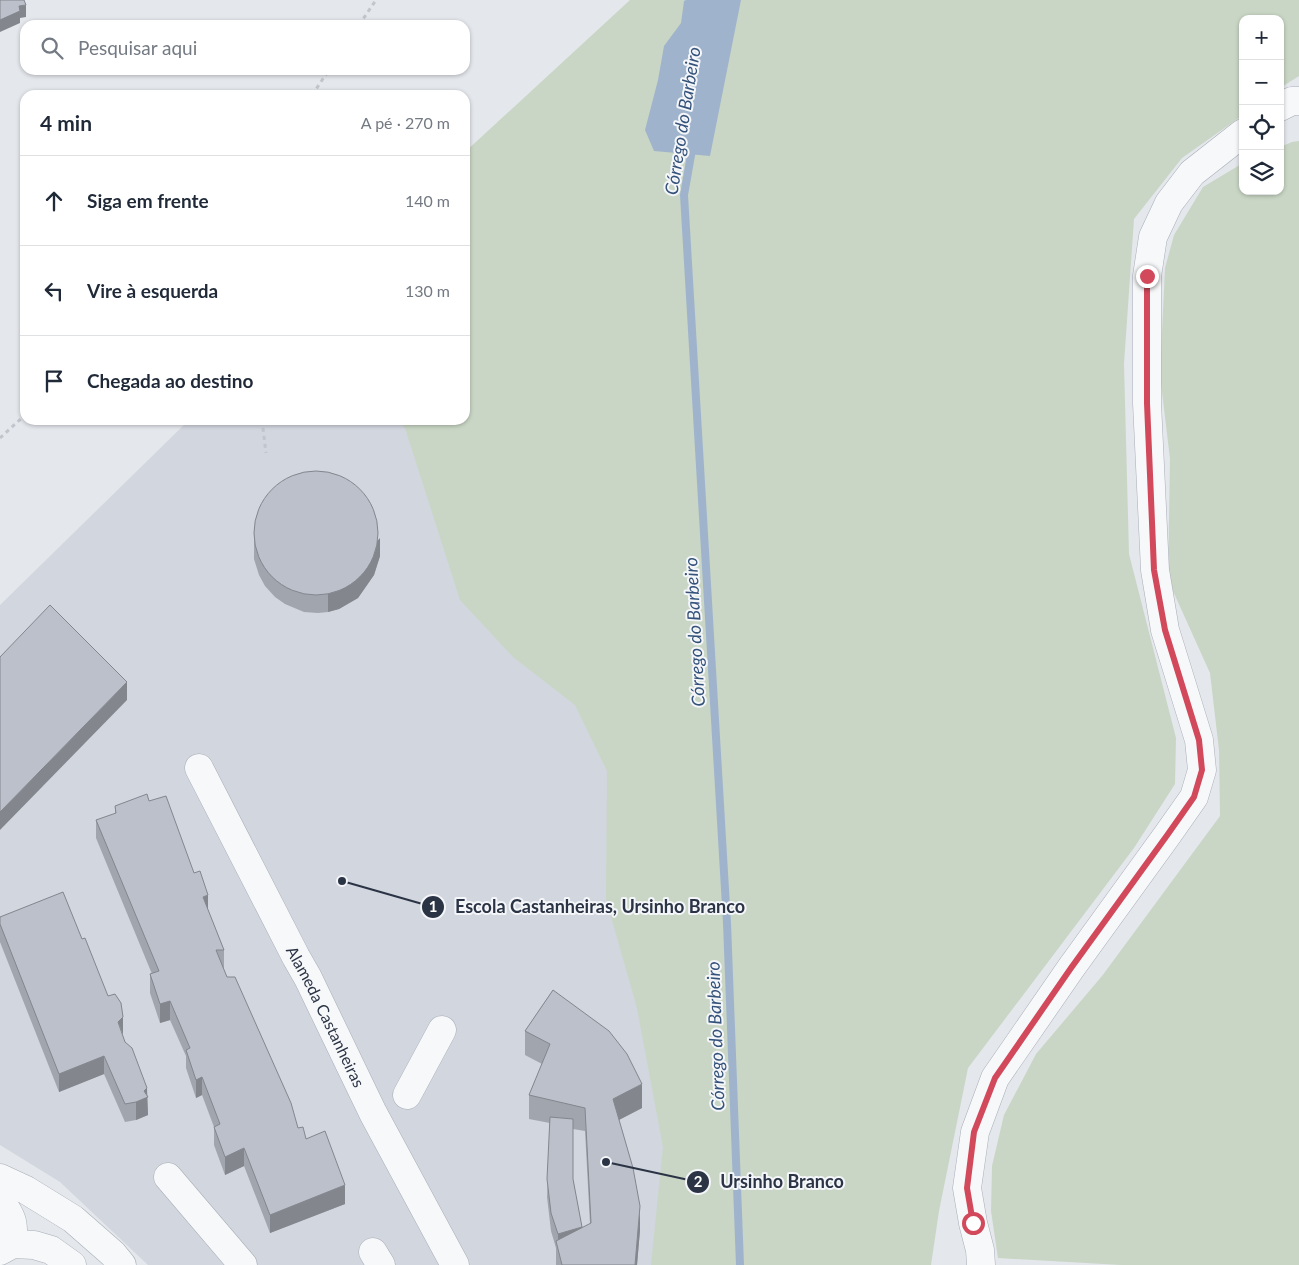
<!DOCTYPE html>
<html lang="pt">
<meta charset="utf-8">
<style>
:root{--surface:#fff;--page:#f6f6f7;--text:#1f2937;--muted:#747a83;--line:#e0e1e3}
body{margin:0;font-family:Lato,sans-serif;background:var(--page);color:var(--text)}
.controls{position:absolute;right:15px;top:15px;display:grid;overflow:hidden;border-radius:10px;box-shadow:0 1px 4px #0004}
.controls button{width:45px;height:45px;display:grid;place-items:center;padding:0;border:0;border-bottom:1px solid var(--line);background:var(--surface);color:var(--text);font:25px sans-serif}
.stop{position:absolute;width:15px;height:15px;margin:-11px;border:4px solid #d1495b;border-radius:50%;background:#fff}
.stop.end{background:#d1495b;border-color:#fff;box-shadow:0 1px 5px #0008}
.list{margin:0;padding:0;list-style:none}
h2{display:flex;justify-content:space-between;align-items:center;height:65px;margin:0;padding:0 20px;font-size:21px}
h2 small{font-size:16px;font-weight:400;color:var(--muted)}
.list li{display:grid;grid-template-columns:32px 1fr auto;gap:15px;align-items:center;box-sizing:border-box;height:90px;padding:0 20px;border-top:1px solid var(--line)}
.list b{display:block;font-size:19px;white-space:nowrap}
.list em{font-size:16px;font-style:normal;color:var(--muted)}
.icon{flex:none;width:28px;height:28px;fill:none;stroke:currentColor;stroke-width:2;stroke-linecap:round;stroke-linejoin:round}
.map{position:relative;flex:none;width:1299px;height:1265px;overflow:hidden}
.search{position:absolute;background:var(--surface);box-shadow:0 1px 4px #0004;left:20px;top:20px;width:450px;height:55px;display:flex;align-items:center;gap:12px;box-sizing:border-box;padding:0 18px;border-radius:15px;color:var(--muted);font-size:19px}
.panel{position:absolute;background:var(--surface);box-shadow:0 1px 4px #0004;left:20px;top:90px;width:450px;height:335px;border-radius:15px}
.map>svg:first-child{display:block}
</style>
<div class="map">
<svg width="1299" height="1265" viewBox="0 0 1299 1265">
<rect width="100%" height="100%" fill="#e4e7ec"/>
<!-- built -->
<path fill="#d2d6de" d="M532,103L709,1265H148L60,1182L0,1145V605L189,420H465Z"/>
<!-- green -->
<path fill="#c9d6c5" d="M630,0H1299V76L1280,88V19H1243V115L1182,158L1134,219L1124,364L1129,554L1176,738L1175,784L1134,848L968,1068L939,1211L931,1265H651L663,1147L637,1008L606,899L607,771L575,705L513,657L460,600L405,428L399,420H465V152Z
M1299,141V1265H1121L998,1258L991,1211L992,1166L1004,1115L1036,1054L1102,976L1220,816L1219,750L1210,673L1168,580L1170,459L1160,375L1165,268L1174,235L1203,187L1243,163V191H1280V147L1292,142Z"/>
<!-- water -->
<path fill="#9fb4cc" d="M686,0H741L710,156L654,151L645,130L658,80L664,46L681,23L684,1Z"/>
<g fill="none" stroke-linecap="round" stroke-linejoin="round">
<!-- stream -->
<path stroke="#9fb4cc" stroke-width="8" d="M693,144L684,195L727,923L740,1265"/>
<defs>
<g id="minor">
<path d="M1280,107L1292,101H1299"/>
<path id="s1" d="M199,768L296,957L308,978L373,1113L455,1265"/>
<path d="M407,1095L442,1030"/>
<path d="M168,1177L243,1265"/>
<path d="M0,1178L26,1190L73,1219L113,1254L122,1265"/>
<path d="M0,1200C13,1218 14,1222 13,1244"/>
<path d="M0,1251L13,1244L34,1245L51,1250L72,1265"/>
<path d="M373,1252L381,1265"/>
<path d="M981,1265L980,1250L973,1223L967,1188L975,1132L995,1078L1071,968L1168,834L1194,797L1202,770L1199,740L1165,630L1155,570L1147,403V276L1153,237L1169,203L1192,173L1243,133"/>
</g>
</defs>
<!-- minor casing -->
<use href="#minor" stroke="#a9aeb7" stroke-width="29"/>
<!-- path -->
<path stroke="#c2c5cb" stroke-width="3" stroke-dasharray="4 4" stroke-linecap="butt" d="M359,25L376,0
M312,95L329,70
M262,420L266,453
M0,438L25,415"/>
<!-- minor -->
<use href="#minor" stroke="#f7f8fa" stroke-width="28"/>
</g>
<!-- wall -->
<path fill="#a1a5ae" fill-rule="evenodd" d="M254,528L380,556L374,575L358,598L339,609L328,612L318,613L304,612L285,604L275,597L265,586L259,575L254,559Z
M149,801L208,911L224,950V968H223L227,977L298,1128L345,1204L270,1233L244,1166L225,1175L214,1145V1127L202,1095L196,1098L186,1068V1056L170,1020L160,1023L150,993V974H152L96,838V820L115,814V806Z
M0,917L82,939L147,1096L148,1115L136,1120L125,1122L104,1074L59,1092L0,942Z
M553,990L642,1108L619,1120L640,1230L637,1265H556V1248L551,1231L547,1197L550,1123L529,1119V1095L542,1064L525,1055V1031ZM573,1129L585,1131L590,1224L582,1228L573,1180Z"/>
<!-- shaded-wall -->
<path fill="#83868d" d="M26,5V17L20,18V23L0,32V20L19,6Z
M380,538V556L374,575L358,598L339,609L328,612V594Z
M127,682V700L0,830V812Z
M208,895V913L203,897Z
M170,1001V1020L160,1023V1004Z
M123,1017V1035L118,1022Z
M104,1056V1074L59,1092V1074Z
M202,1077V1095L196,1098V1080Z
M642,1084V1108L613,1123V1099Z
M147,1088L148,1115L136,1120V1102L144,1091Z
M244,1148V1166L225,1175V1157Z
M345,1185V1204L270,1233V1215Z
M640,1206V1230L637,1265H635Z
M582,1227V1245L558,1247V1234Z"/>
<!-- building -->
<path fill="#bbc0ca" stroke="#83868d" d="M0,0H24L26,5L19,6L20,11L0,20Z
M254 533a62 62 0 1 1 124 0a62 62 0 1 1-124 0Z
M50,605L127,682L0,812V657Z
M147,794L149,801L166,796L194,873L200,871L208,895L203,897L224,950H216L227,977H235L291,1103L298,1128L303,1127L306,1139L325,1131L345,1185L270,1215L244,1148L225,1157L214,1127L220,1124L202,1077L196,1080L186,1050L190,1048L170,1001L160,1004L150,974L159,971L96,820L116,813L115,806Z
M63,892L82,939L85,938L108,996L115,994L121,1003L123,1017L118,1022L125,1042L132,1048L147,1088L144,1091L148,1097L136,1102L125,1104L104,1056L59,1074L0,924V917Z
M553,990L609,1031L627,1054L642,1084L613,1099L633,1168L640,1206L635,1265H562L556,1241L591,1223L585,1108L529,1095L550,1044L525,1031Z
M550,1117L573,1119V1179L582,1227L558,1234L551,1213L547,1179Z"/>
<g fill="none" stroke-linecap="round" stroke-linejoin="round">
<!-- route -->
<path stroke="#d1495b" stroke-width="6" d="M973,1223L967,1188L974,1132L995,1078L1071,968L1168,834L1194,797L1202,770L1199,740L1165,630L1154,570L1147,403V276"/>
</g>
<g text-anchor="middle" stroke-width="4" stroke-linejoin="round" paint-order="stroke">
<!-- street labels -->
<g font-size="16" fill="#2b3445" stroke="#f4f6f9">
<text dy="6" stroke="none"><textPath href="#s1" startOffset="279">Alameda Castanheiras</textPath></text>
</g>
<!-- water labels -->
<g font-size="18" font-style="italic" fill="#34527a" stroke="#f4f6f9">
<text transform="translate(683 121) rotate(-81)" y="6">Córrego do Barbeiro</text>
<text transform="translate(695 632) rotate(-93)" y="6">Córrego do Barbeiro</text>
<text transform="translate(716 1036) rotate(-92)" y="6">Córrego do Barbeiro</text>
</g>
</g>
<!-- callouts -->
<path fill="none" stroke="#2b3445" stroke-width="2" d="M342 881L433 907M606 1162L698 1182"/>
<g fill="#2b3445" stroke="#f4f6f9" stroke-width="2">
<circle cx="342" cy="881" r="5"/>
<circle cx="606" cy="1162" r="5"/>
<circle cx="433" cy="907" r="12"/>
<circle cx="698" cy="1182" r="12"/>
</g>
<g font-size="15" text-anchor="middle" font-weight="bold" fill="#fff">
<text x="433" y="912">1</text>
<text x="698" y="1187">2</text>
</g>
<g font-size="18" text-anchor="middle" font-weight="bold" fill="#2b3445" stroke="#f4f6f9" stroke-width="4" stroke-linejoin="round" paint-order="stroke">
<text x="600" y="913">Escola Castanheiras, Ursinho Branco</text>
<text x="782" y="1188">Ursinho Branco</text>
</g>
</svg>
<div class="controls">
<button>+</button>
<button>−</button>
<button><svg class="icon" aria-label="locate" viewBox="0 0 24 24"><circle cx="12" cy="12" r="6"/><path d="M12 2v4M12 18v4M2 12h4M18 12h4"/></svg></button>
<button><svg class="icon" aria-label="layers" viewBox="0 0 24 24"><path d="M12 4l9 5-9 5-9-5zM3 14l9 5 9-5"/></svg></button>
</div>
<div class="stop" style="left:973px;top:1223px"></div>
<div class="stop end" style="left:1147px;top:276px"></div>
<div class="search"><svg class="icon" aria-label="search" viewBox="0 0 24 24"><circle cx="10" cy="10" r="6"/><path d="M15 15l6 6"/></svg>Pesquisar aqui</div>
<section class="panel">
<h2>4 min<small>A pé · 270 m</small></h2>
<ul class="list">
<li><svg class="icon" aria-label="ahead" viewBox="0 0 24 24"><path d="M12 20V5M6 11l6-6 6 6"/></svg><div><b>Siga em frente</b></div><em>140 m</em></li>
<li><svg class="icon" aria-label="left" viewBox="0 0 24 24"><path d="M17 20v-9H6M10 6l-5 5 5 5"/></svg><div><b>Vire à esquerda</b></div><em>130 m</em></li>
<li><svg class="icon" aria-label="arrive" viewBox="0 0 24 24"><path d="M6 21V4h12l-3 4 3 4H6"/></svg><div><b>Chegada ao destino</b></div></li>
</ul>
</section>
</div>
